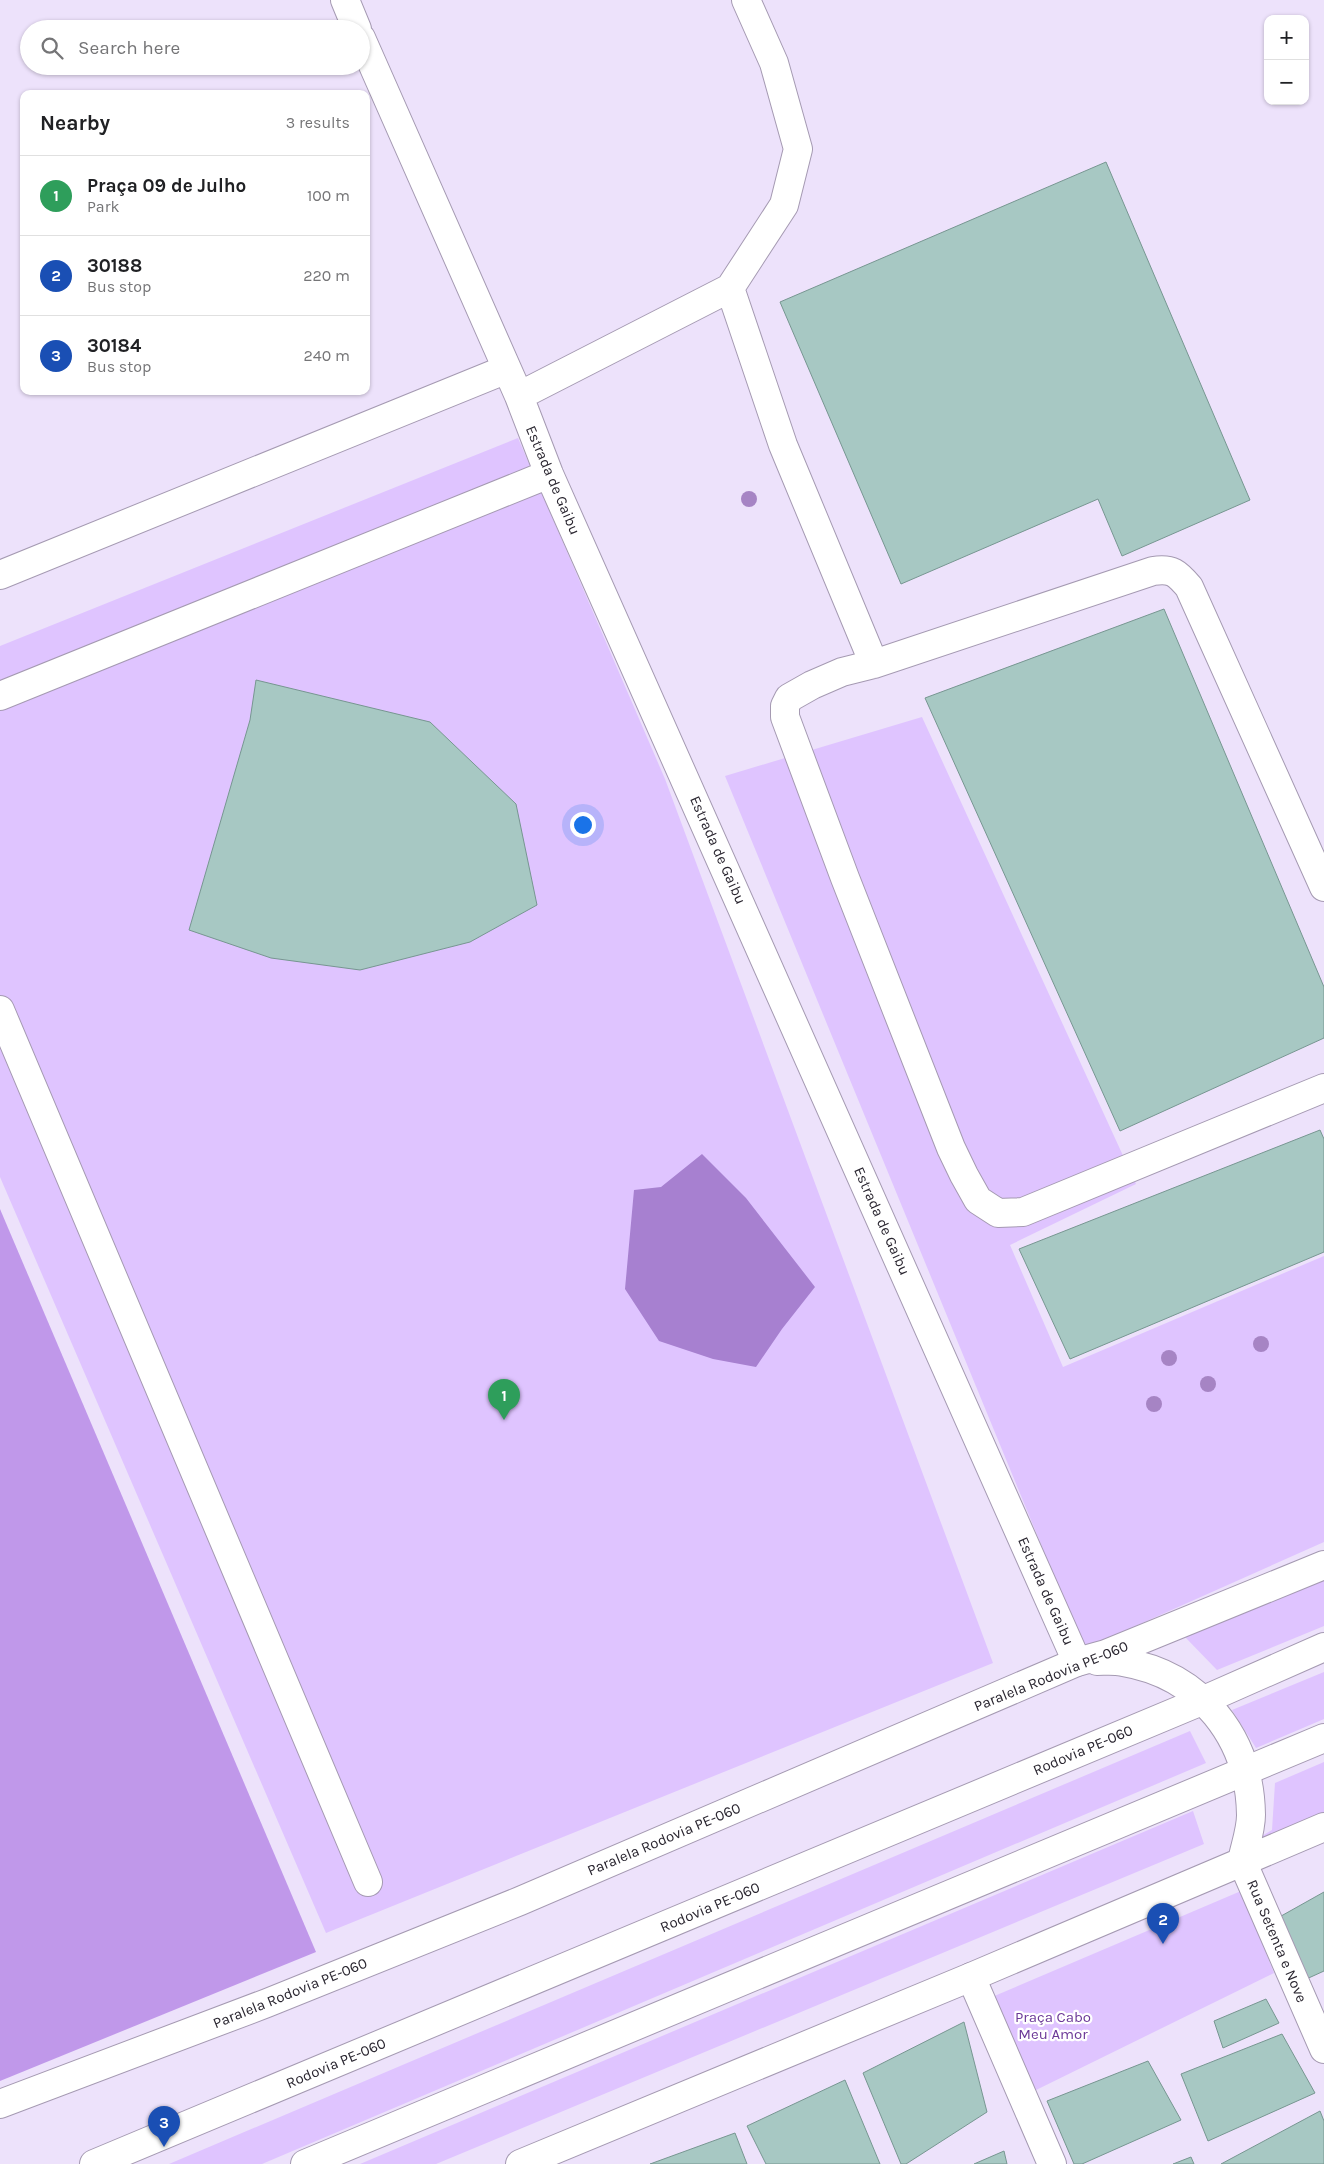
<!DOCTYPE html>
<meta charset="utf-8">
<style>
:root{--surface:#fff;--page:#f2f2f2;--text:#202124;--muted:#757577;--line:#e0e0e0;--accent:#ea580c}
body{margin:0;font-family:Karla,sans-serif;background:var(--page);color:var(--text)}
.controls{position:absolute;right:15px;top:15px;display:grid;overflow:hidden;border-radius:10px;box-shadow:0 1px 4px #0004}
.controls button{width:45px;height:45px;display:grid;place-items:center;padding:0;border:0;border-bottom:1px solid var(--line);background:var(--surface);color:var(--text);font:25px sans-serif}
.you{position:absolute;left:582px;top:824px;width:18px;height:18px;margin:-12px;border:4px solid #fff;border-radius:50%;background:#1a73e8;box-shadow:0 0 0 8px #1a73e833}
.badge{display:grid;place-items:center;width:32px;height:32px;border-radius:50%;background:var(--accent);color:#fff;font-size:16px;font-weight:700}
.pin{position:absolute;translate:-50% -41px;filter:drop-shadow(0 1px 2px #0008)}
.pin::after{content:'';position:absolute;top:26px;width:18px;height:15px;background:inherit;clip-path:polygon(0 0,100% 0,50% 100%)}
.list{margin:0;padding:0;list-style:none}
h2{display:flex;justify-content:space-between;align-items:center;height:65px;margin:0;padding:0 20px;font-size:21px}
h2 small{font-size:16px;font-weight:400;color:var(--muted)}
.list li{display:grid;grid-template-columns:32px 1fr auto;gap:15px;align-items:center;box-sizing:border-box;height:80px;padding:0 20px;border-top:1px solid var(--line)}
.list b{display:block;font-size:19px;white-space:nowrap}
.list p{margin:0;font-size:16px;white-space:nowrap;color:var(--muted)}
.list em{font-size:16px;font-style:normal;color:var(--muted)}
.icon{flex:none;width:28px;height:28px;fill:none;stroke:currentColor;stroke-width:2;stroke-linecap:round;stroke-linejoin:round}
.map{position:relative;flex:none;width:1324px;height:2164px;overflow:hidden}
.search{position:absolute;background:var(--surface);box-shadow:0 1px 4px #0004;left:20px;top:20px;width:350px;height:55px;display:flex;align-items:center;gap:12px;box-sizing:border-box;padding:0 18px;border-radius:28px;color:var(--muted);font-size:19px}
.panel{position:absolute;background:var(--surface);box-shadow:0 1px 4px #0004;left:20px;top:90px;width:350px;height:305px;border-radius:10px}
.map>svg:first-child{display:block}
</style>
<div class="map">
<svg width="1324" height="2164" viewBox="0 0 1324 2164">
<rect width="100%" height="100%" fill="#ede2fb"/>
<!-- green -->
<path fill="#dfc4ff" d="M518,438L665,779L993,1663L326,1933L0,1177V646Z
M922,717L1136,1184L1010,1245L1063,1367L1324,1256V1542L1084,1649L725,776Z
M1324,1579V1626L1217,1670L1185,1637Z
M1324,1672V1719L1256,1748L1232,1710Z
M1190,1731L1206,1763L262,2164H169Z
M1324,1762V1813L1245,1846L1272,1830L1275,1783Z
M1193,1811L1204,1844L436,2164H360Z
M1241,1891L1274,1973L1030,2093L985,2000Z"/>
<!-- forest -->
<path fill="#c098ea" d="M0,1209L316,1952L0,2081Z"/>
<!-- water -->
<path fill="#a780d0" d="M702,1154L746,1198L815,1287L782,1329L756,1367L713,1359L659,1341L625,1289L634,1190L661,1187Z"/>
<!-- building -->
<path fill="#a7c8c3" stroke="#779691" d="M1106,162L1250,500L1122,556L1098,499L901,584L780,302Z
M1164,609L1324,987V1038L1120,1131L925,698Z
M256,680L430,722L516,804L537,905L470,942L360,970L271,958L189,930L250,720Z
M1320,1130L1324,1139V1252L1070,1359L1019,1249Z
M1324,1892V1971L1302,1981L1274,1920Z
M1266,1999L1279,2023L1223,2048L1214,2021Z
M964,2022L987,2112L906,2164H901L863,2073Z
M1282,2034L1315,2093L1208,2141L1181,2074Z
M1148,2061L1181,2120L1082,2164H1074L1047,2101Z
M845,2080L880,2164H766L747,2126Z
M1320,2111L1324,2121V2164H1221Z
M735,2133L747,2164H650Z
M1004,2151L1007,2164H974Z
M1191,2157L1194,2164H1173Z"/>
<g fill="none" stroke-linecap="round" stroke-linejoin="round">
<defs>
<path id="minor" d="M345,0L357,29
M361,38L519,396L549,474L1077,1662
M730,288L783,445L874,664
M519,396L730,288L784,205L798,149L774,63L746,0
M0,575L507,369
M0,696L549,474
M1324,887L1189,587C1177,573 1172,568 1153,571L874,664L842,672L812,685L789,698L785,706V717L845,878L951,1148L964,1175L978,1200L998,1213L1023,1212L1324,1088
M0,1010L368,1882
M1242,1861L1324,2049
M971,1977L1052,2164"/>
<path id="major" d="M1097,1661C1105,1661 1115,1660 1123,1662C1201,1675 1250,1738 1251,1815C1251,1830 1245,1846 1242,1861
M0,2104L267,2003L520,1901L1077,1662L1106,1654L1324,1565
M520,2164L971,1977L1324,1827"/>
<path id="highway" d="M94,2164L1204,1700L1324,1647
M305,2164L1324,1738"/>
</defs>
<!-- minor casing -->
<use href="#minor" stroke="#a59ab2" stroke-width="30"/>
<!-- major casing -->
<use href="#major" stroke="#a59ab2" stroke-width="30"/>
<!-- highway casing -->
<use href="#highway" stroke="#a59ab2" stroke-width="30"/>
<!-- minor -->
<use href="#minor" stroke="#fff" stroke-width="28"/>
<!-- major -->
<use href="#major" stroke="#fff" stroke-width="28"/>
<!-- highway -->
<use href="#highway" stroke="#fff" stroke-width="28"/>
</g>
<!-- trees -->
<g fill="#a684c4">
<circle cx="749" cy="499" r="8"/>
<circle cx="1261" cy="1344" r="8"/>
<circle cx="1169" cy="1358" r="8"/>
<circle cx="1208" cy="1384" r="8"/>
<circle cx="1154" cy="1404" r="8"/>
</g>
<g text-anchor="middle" stroke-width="4.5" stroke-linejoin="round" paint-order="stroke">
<!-- street labels -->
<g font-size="15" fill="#2a2630" stroke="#fff">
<text transform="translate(553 480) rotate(67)" y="5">Estrada de Gaibu</text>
<text transform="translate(718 850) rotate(66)" y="5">Estrada de Gaibu</text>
<text transform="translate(882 1221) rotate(66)" y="5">Estrada de Gaibu</text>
<text transform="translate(1046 1591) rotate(66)" y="5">Estrada de Gaibu</text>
<text transform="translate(1051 1676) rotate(-22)" y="5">Paralela Rodovia PE-060</text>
<text transform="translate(1083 1750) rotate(-23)" y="5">Rodovia PE-060</text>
<text transform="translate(664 1839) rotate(-23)" y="5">Paralela Rodovia PE-060</text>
<text transform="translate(710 1907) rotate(-23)" y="5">Rodovia PE-060</text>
<text transform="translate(1277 1941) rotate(67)" y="5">Rua Setenta e Nove</text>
<text transform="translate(290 1993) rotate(-22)" y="5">Paralela Rodovia PE-060</text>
<text transform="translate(336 2063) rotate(-23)" y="5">Rodovia PE-060</text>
</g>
<!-- park labels -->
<g font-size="15" fill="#6b3897" stroke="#fff">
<text x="1053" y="2022">Praça Cabo<tspan x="1053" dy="17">Meu Amor</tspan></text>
</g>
</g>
</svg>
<div class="controls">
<button>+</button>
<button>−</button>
</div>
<div class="you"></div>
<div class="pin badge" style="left:504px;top:1420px;background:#2e9e5b">1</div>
<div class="pin badge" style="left:1163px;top:1944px;background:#1a4fb4">2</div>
<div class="pin badge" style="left:164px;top:2147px;background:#1a4fb4">3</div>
<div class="search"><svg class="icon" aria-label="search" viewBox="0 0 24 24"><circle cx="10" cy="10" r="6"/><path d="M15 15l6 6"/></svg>Search here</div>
<section class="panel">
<h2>Nearby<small>3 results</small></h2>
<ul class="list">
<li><span class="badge" style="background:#2e9e5b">1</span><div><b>Praça 09 de Julho</b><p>Park</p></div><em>100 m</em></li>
<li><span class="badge" style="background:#1a4fb4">2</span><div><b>30188</b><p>Bus stop</p></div><em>220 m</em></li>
<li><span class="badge" style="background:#1a4fb4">3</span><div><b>30184</b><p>Bus stop</p></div><em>240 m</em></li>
</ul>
</section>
</div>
